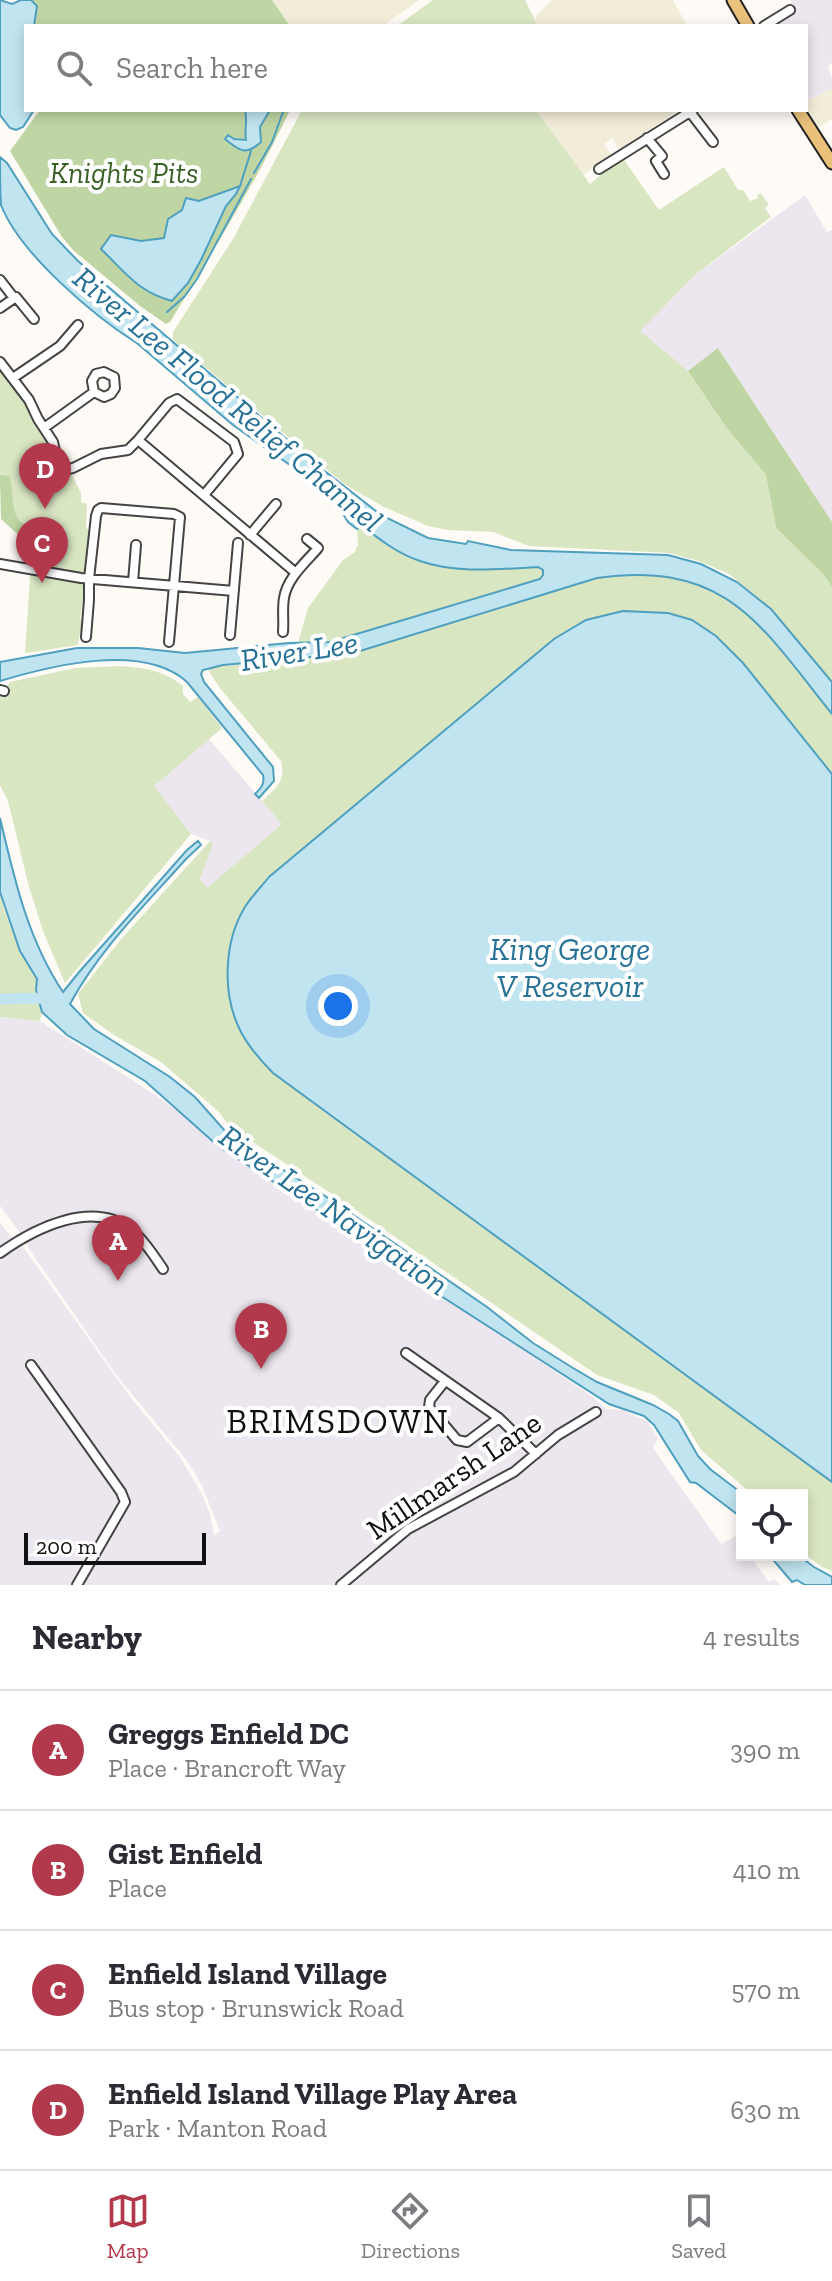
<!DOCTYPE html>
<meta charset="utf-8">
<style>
:root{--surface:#fff;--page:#f7f7f7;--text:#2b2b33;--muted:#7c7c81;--line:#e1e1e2;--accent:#b2384c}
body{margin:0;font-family:"Zilla Slab",serif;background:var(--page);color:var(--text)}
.controls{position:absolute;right:24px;bottom:24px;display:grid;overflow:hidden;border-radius:0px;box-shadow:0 4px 12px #0003}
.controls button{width:72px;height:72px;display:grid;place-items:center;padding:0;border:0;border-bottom:2px solid var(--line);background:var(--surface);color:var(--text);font:40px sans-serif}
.scale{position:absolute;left:24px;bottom:20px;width:182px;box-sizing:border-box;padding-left:8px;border:4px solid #111;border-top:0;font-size:22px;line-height:28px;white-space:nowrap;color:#111;-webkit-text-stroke:6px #fff;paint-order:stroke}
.you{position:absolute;left:338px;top:1006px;width:28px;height:28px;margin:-20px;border:6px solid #fff;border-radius:50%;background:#1a73e8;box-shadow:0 0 0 12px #1a73e833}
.badge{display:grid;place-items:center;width:52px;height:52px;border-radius:50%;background:var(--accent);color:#fff;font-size:26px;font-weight:700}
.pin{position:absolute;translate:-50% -66px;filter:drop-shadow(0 2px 4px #0008)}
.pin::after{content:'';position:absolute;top:42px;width:28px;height:24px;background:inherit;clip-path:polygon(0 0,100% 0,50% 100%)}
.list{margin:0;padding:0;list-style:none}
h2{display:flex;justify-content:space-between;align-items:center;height:104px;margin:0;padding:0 32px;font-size:34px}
h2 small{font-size:26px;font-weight:400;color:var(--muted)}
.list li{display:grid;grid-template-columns:52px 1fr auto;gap:24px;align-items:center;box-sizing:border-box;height:120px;padding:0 32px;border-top:2px solid var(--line)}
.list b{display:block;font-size:30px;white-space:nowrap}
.list p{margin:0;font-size:26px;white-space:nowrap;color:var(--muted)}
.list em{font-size:26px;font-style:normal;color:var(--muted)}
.icon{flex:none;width:44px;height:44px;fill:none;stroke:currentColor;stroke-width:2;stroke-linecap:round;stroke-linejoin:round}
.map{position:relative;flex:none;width:832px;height:1585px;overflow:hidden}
.search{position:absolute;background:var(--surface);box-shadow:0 4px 12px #0003;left:24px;right:24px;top:24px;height:88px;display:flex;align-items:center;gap:20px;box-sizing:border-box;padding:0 28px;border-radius:0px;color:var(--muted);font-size:30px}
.sheet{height:584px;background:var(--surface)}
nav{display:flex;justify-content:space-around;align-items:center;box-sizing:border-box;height:112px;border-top:2px solid var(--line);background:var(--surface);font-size:22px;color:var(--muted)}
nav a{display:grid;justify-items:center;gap:4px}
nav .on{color:var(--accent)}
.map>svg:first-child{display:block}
</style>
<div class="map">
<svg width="832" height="1585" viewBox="0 0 832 1585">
<rect width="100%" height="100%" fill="#fefbf6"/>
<!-- industrial -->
<path fill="#ece7ee" d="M791,0H832V63L828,66L832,78V89L806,101V26H771L792,10Z
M805,195L827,232L832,230V522L719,349L688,371L639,331L696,274Z
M209,739L282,824L207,889L200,879L213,844L210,841L191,834L153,786Z
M0,1017L40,1021L154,1094L299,1200L590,1395L607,1409L623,1410L648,1422L658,1438L653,1448L721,1544L736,1536L742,1545V1555H749L769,1582L774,1579L780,1585H0V1222L11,1237L21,1244L131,1398L180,1457L202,1494L210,1514L214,1535L220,1531L202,1486L188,1462L117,1376L29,1249L21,1234L0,1206Z"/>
<!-- farmland -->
<path fill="#f2edd8" d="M272,0H419L383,26H290Z
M552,0H673L687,26H538L535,17Z
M832,89V119L817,128L804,110H806V101Z
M536,110H679L619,150L612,138L604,144L612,155L583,175Z"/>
<!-- green -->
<path fill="#d9e6c2" d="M433,0H525L538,26H397Z
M302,110H536L590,184L622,157L659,210L724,167L738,190H743L750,201L758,198L757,195L761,193L769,205L765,208L771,217L696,274L640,331L688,371L726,427L766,475L776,528L823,574L832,587V682L771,608L729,574L699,561L669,553L529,546L493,532L448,530L428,526L384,507L344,484L173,340V332L233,239Z
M0,365L6,374L8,384C32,396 51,447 61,472L71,473L81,493V502L87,504L86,527L93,534L80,620L82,621L78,645L25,653L32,546L3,514L0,488Z
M361,525L386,545L538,567L543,570V575L541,579L330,642L298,643L308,608L343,560L354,553L358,545L357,529Z
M630,573L669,575L694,582L721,594L745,612L771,638L832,714V774L743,663L716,636L668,613L623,611L586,620L554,639L269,877L252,1048L273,1073L832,1482V1571L822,1567L802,1552V1495H753L701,1450L679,1413L654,1395L597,1375L335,1196L231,1128L218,1111L161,1062L114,1035L83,1013L78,994L122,938L210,841L213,844L200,879L207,888L282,824L262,801C277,787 286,782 281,761L220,688L207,668L344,654L360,651L597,578Z
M120,666C144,668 164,670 183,686V694L190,702L198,697L222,728L154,786L191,834L65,983L43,931L29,887L8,801L0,785V698L10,682L75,668Z
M0,891L4,909L20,951L37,979L36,990L42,1013L40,1021L0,1017Z"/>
<!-- forest -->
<path fill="#bfd5a3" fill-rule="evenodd" d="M32,0H272L290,26H34L37,6Z
M40,110H245C249,121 244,129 246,140L234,139L244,151L270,110H290C255,184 212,252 170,322L166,324L140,306L73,250L62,237L10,151ZM239,186C236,196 230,200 225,208C210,231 202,259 188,283L130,279L101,249L111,235L142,241L164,238L168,219L199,201Z
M718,348L832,522V587L823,574L776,528L766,475L726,427L688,371Z
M0,475L9,476C15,492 8,516 26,526C30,529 35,529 39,531L43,529L52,538L50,542L44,544L40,540L34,541L30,538L25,541L1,519Z"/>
<!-- water -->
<path fill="#c0e4f0" stroke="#4f9fbf" stroke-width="2" d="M0,0L12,4L21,0H31L37,6L34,26H26V110H34L23,127L16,130L10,128L0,115Z
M245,110H270L260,127L261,142C245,156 240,151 225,139L228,135L234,139L246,140C244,129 248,121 245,110Z
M0,157L7,163L52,234L78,261L317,465L381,515L428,538L466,544L468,541L511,550L668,555L701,564L737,582L771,609L832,682V714C760,624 726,560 597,578L360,651L344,654L223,665L203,670L201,674L204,682L273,767L274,781L259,798L255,794C261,788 265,784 263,775L187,682C143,642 50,666 0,681V662L77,648H138L185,653L289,643L330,642L540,579L543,575V570L538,567C499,569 457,574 420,561C398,554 379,539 361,525L357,529L348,522L342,512L297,470L233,425L138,344C94,316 20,254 1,205C0,192 0,171 0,157Z
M240,186L236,194L226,206L201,260L188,283L172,301C138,292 125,272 101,249L111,235L141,241L164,238L168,219L182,210L186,198L199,201Z
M623,611L668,613L692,620L716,636L743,663L832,774V1482L273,1073C260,1060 247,1045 239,1028C222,992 224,941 245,907C252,896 261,887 269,877L554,639L586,620Z
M0,818C14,878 28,940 63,992L80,971L187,850L198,841L201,845L186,859C145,905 99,950 70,1004L94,1029L170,1077L195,1097L225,1131L261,1156L333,1201L487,1307L533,1343L573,1368L597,1382L653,1405L669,1414L678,1421L698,1456L710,1469L744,1495H742V1518L696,1483L690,1482L654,1425L644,1416L609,1404L399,1269L340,1225L218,1146L145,1081L67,1035L42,1012L36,990L37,979L20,951L0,892Z
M769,1555H798L814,1567L832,1577V1585H805L797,1580L792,1582Z"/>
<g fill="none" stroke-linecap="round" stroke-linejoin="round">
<!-- stream -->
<path stroke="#4f9fbf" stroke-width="2" d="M254,173L272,142L283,112
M240,186L251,151
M167,312L185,296L197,279L251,179"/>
<!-- river -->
<path stroke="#c0e4f0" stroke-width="11" d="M0,999L51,998"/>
<defs>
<path id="minor" d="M764,26L790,10
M690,112L713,142
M647,138L662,156L656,161L664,174
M599,169L693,110
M0,280L14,298
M0,308L16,297L34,319
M0,362L29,400L38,419L53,442L59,468L62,470L73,468L101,454L128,450L138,440L296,573
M13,378L60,346L78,325
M94,392L92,381L96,374L104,372L114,377
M94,392L104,397L111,394L115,388L114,377
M44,428L94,392
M138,440L169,403L177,399L234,442L238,454L204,495
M250,535L276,504
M0,564L81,578L234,591
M133,582L136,545
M283,632C284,621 282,609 284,598C287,578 306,562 318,548L307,539
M230,635L238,543
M86,637L89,600V579L96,516L98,510L101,508L174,514L180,517L169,642
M0,690L4,691
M0,1253C35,1228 93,1199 132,1230C145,1241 154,1256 163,1269
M406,1353L499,1418L536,1454
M31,1365L121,1492L125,1502L77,1585
M445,1381L430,1400L429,1407L457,1440L467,1442L499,1418
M341,1585L408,1529L514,1472L558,1435L596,1412"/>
<path id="major" d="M733,0L748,26
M798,110L832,163"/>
</defs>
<!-- minor casing -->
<use href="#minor" stroke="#444" stroke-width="12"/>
<!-- major casing -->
<use href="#major" stroke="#222" stroke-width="15"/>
<!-- minor -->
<use href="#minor" stroke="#fff" stroke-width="8"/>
<!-- major -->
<use href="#major" stroke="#e9c17b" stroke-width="11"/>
</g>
<g text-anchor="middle" stroke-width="8" stroke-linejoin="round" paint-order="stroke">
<!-- park labels -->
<g font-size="30" font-style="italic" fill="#3a6227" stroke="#fff">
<text x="124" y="183">Knights Pits</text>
</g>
<!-- street labels -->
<g font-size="30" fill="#111" stroke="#fff">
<text transform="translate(454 1476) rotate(-34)" y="10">Millmarsh Lane</text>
</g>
<!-- water labels -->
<g font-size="32" font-style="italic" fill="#277296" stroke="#fff">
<text transform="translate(228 399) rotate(40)" y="11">River Lee Flood Relief Channel</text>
<text transform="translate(299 651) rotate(-9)" y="11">River Lee</text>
<text x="570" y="960">King George<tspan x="570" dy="37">V Reservoir</tspan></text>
<text transform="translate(334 1210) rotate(35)" y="11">River Lee Navigation</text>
</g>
<!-- quarter labels -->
<g font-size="34" letter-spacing="2" fill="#111" stroke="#fff">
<text x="338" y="1433">BRIMSDOWN</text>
</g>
</g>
</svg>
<div class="controls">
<button><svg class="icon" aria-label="locate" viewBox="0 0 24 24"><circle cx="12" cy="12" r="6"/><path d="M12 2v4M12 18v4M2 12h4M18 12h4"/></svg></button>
</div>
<div class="scale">200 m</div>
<div class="you"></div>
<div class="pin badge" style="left:118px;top:1281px">A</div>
<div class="pin badge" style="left:261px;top:1369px">B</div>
<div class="pin badge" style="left:42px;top:583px">C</div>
<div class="pin badge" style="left:45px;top:509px">D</div>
<div class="search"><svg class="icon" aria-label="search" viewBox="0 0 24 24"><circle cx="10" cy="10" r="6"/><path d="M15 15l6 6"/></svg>Search here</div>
</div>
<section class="sheet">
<h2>Nearby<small>4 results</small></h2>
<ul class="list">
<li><span class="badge">A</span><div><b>Greggs Enfield DC</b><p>Place · Brancroft Way</p></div><em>390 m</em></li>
<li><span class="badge">B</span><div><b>Gist Enfield</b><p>Place</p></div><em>410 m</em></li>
<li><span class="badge">C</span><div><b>Enfield Island Village</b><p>Bus stop · Brunswick Road</p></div><em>570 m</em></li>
<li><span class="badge">D</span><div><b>Enfield Island Village Play Area</b><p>Park · Manton Road</p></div><em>630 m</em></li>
</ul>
</section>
<nav>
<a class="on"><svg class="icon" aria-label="map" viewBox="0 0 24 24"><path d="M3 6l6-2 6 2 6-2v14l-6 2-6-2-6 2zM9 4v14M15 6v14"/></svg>Map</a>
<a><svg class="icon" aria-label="directions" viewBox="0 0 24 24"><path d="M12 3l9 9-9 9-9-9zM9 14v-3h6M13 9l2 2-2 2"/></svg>Directions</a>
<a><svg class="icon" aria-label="saved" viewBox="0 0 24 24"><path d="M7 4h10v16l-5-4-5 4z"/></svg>Saved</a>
</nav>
